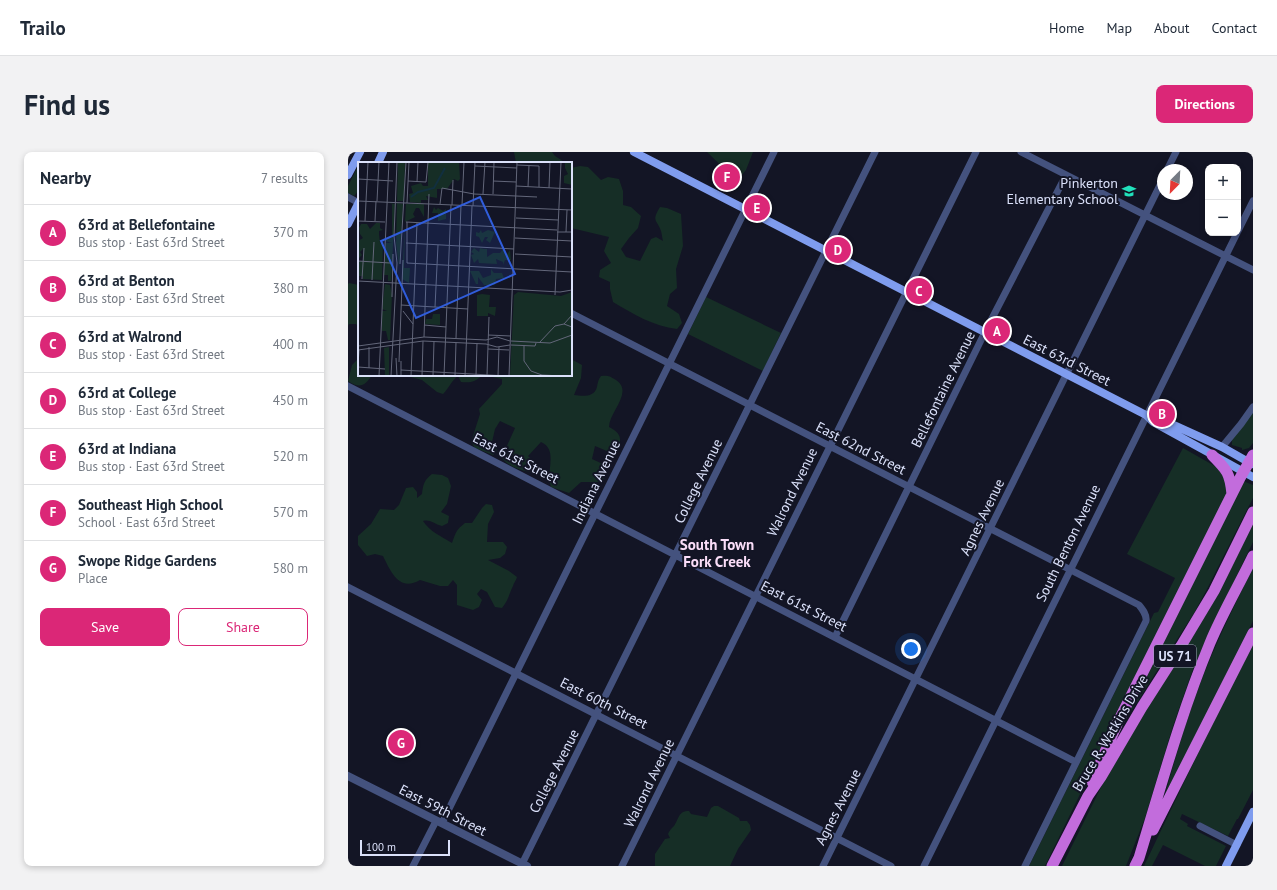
<!DOCTYPE html>
<meta charset="utf-8">
<style>
:root{--surface:#fff;--page:#f2f2f3;--text:#1f2937;--muted:#747a83;--line:#e0e1e3;--accent:#db2777}
body{margin:0;font-family:"PT Sans",sans-serif;background:var(--page);color:var(--text)}
.controls{position:absolute;right:12px;top:12px;display:grid;overflow:hidden;border-radius:8px;box-shadow:0 2px 6px #0003}
.controls button{width:36px;height:36px;display:grid;place-items:center;padding:0;border:0;border-bottom:1px solid var(--line);background:var(--surface);color:var(--text);font:20px sans-serif}
.compass{position:absolute;left:809px;top:12px;width:36px;height:36px;border-radius:50%;background:var(--surface);box-shadow:0 2px 6px #0003;rotate:204deg}
.scale{position:absolute;left:12px;bottom:10px;width:90px;box-sizing:border-box;padding-left:4px;border:2px solid #dbe1fa;border-top:0;font-size:11px;line-height:14px;white-space:nowrap;color:#dbe1fa;-webkit-text-stroke:3px #131525;paint-order:stroke}
.you{position:absolute;left:563px;top:497px;width:14px;height:14px;margin:-10px;border:3px solid #fff;border-radius:50%;background:#1a73e8;box-shadow:0 0 0 6px #1a73e833}
.badge{display:grid;place-items:center;width:26px;height:26px;border-radius:50%;background:var(--accent);color:#fff;font-size:13px;font-weight:700}
.pin{position:absolute;translate:-50% -50%;border:2px solid #fff;box-shadow:0 1px 4px #0006}
.list{margin:0;padding:0;list-style:none}
h2{display:flex;justify-content:space-between;align-items:center;height:52px;margin:0;padding:0 16px;font-size:17px}
h2 small{font-size:13px;font-weight:400;color:var(--muted)}
.list li{display:grid;grid-template-columns:26px 1fr auto;gap:12px;align-items:center;box-sizing:border-box;height:56px;padding:0 16px;border-top:1px solid var(--line)}
.list b{display:block;font-size:15px;white-space:nowrap}
.list p{margin:0;font-size:13px;white-space:nowrap;color:var(--muted)}
.list em{font-size:13px;font-style:normal;color:var(--muted)}
.actions{display:flex;gap:8px;padding:12px 16px}
.actions a{flex:1;padding:9px 0;border:1px solid var(--accent);border-radius:8px;text-align:center;font-size:14px;color:var(--accent)}
.actions .main{background:var(--accent);color:#fff}
.map{position:relative;flex:none;width:905px;height:714px;overflow:hidden;border-radius:8px}
header{display:flex;align-items:center;gap:24px;box-sizing:border-box;height:56px;padding:0 20px;background:var(--surface);border-bottom:1px solid var(--line)}
header strong{font-size:19px}
nav{display:flex;gap:22px;margin-inline-start:auto;font-size:14px}
.intro{display:flex;align-items:center;justify-content:space-between;box-sizing:border-box;height:96px;padding:0 24px}
h1{margin:0;font-size:28px}
.button{padding:10px 18px;border-radius:8px;background:var(--accent);color:#fff;font-size:14px;font-weight:700}
main{display:flex;gap:24px;padding:0 24px}
aside{flex:1;background:var(--surface);border-radius:8px;box-shadow:0 2px 6px #0003}
.map>svg:first-child{display:block}
</style>
<header>
<strong>Trailo</strong>
<nav><a>Home</a><a>Map</a><a>About</a><a>Contact</a></nav>
</header>
<div class="intro"><h1>Find us</h1><a class="button">Directions</a></div>
<main>
<aside>
<h2>Nearby<small>7 results</small></h2>
<ul class="list">
<li><span class="badge">A</span><div><b>63rd at Bellefontaine</b><p>Bus stop · East 63rd Street</p></div><em>370 m</em></li>
<li><span class="badge">B</span><div><b>63rd at Benton</b><p>Bus stop · East 63rd Street</p></div><em>380 m</em></li>
<li><span class="badge">C</span><div><b>63rd at Walrond</b><p>Bus stop · East 63rd Street</p></div><em>400 m</em></li>
<li><span class="badge">D</span><div><b>63rd at College</b><p>Bus stop · East 63rd Street</p></div><em>450 m</em></li>
<li><span class="badge">E</span><div><b>63rd at Indiana</b><p>Bus stop · East 63rd Street</p></div><em>520 m</em></li>
<li><span class="badge">F</span><div><b>Southeast High School</b><p>School · East 63rd Street</p></div><em>570 m</em></li>
<li><span class="badge">G</span><div><b>Swope Ridge Gardens</b><p>Place</p></div><em>580 m</em></li>
</ul>
<div class="actions"><a class="main">Save</a><a>Share</a></div>
</aside>
<div class="map">
<svg width="905" height="714" viewBox="0 0 905 714">
<rect width="100%" height="100%" fill="#131525"/>
<!-- green -->
<path fill="#162e26" d="M166,0H204L207,4L218,11H168Z
M359,0H405L398,18L389,29Z
M11,12C11,21 14,38 6,44L0,41V34Z
M232,14L240,15L253,28L260,25L271,27L275,39V53L283,55L293,64L290,76L281,86L273,97L278,105L292,109L303,87L308,85L315,89C314,86 314,82 313,79C309,67 303,70 312,55L319,56L333,62L335,94L328,117L329,136L322,142L319,154L331,162L334,171L329,177C305,174 285,162 265,150L262,137V130L251,125L252,118L263,111L256,99L261,85L223,76V16Z
M1,131L11,133V176L8,172H1L0,174V132Z
M358,145L433,181L415,219L340,182Z
M11,179V223H24C17,234 12,237 0,229L4,213L9,208Z
M223,207L234,213L233,226L226,243C234,244 246,246 249,235C250,230 250,228 253,224C260,223 262,224 268,228C286,240 261,260 261,275C273,281 274,286 270,299L266,302L247,294L244,307L257,313L259,317L255,328L251,330H233L221,341L203,335C197,320 211,298 193,290L180,304L184,308V315L181,320C171,318 157,313 152,303L158,296L167,276L152,269L147,277L144,290L149,296L148,301L145,303L127,296L123,290L132,262L131,257L154,232V227L134,223C128,230 122,231 113,230L110,224C104,228 101,236 95,242L89,240L74,228L55,223H223Z
M905,260V291L901,296L894,298V296L884,293V288Z
M835,296L872,317L875,321L880,339L697,714H681L806,461L810,460L827,426L779,402Z
M84,322L94,323L100,326L103,334L99,352L93,360L101,364L100,371L94,374C86,372 82,367 75,369C82,380 93,384 104,391C108,380 108,378 117,371H124L134,356L138,352L144,353L146,360L140,372L139,390H155L159,395L157,402L152,406L140,408L161,419L169,425C168,429 166,430 165,434C161,442 160,449 154,456L147,455L139,440L133,437L129,442L134,448L131,455L125,458L109,453V433L105,428L100,434H92L72,428C51,440 43,420 35,404L27,402L19,404L10,393V384L23,372L32,357L46,358L51,353L58,336L65,335L69,340V346L74,342C75,333 76,328 84,322Z
M895,329L905,333V346L858,439L846,461L775,572Z
M905,372V390L864,475L845,517L825,574L797,666L778,714H714L769,603Z
M905,416V469L832,618L816,646C829,599 843,552 862,507C875,476 890,446 905,416Z
M905,486V638L890,667H889L880,684L834,662L832,667L840,672L839,674L878,694L868,714H857L815,693L804,714H796Z
M366,654H370L391,666L392,669H399L402,673L403,678L390,697L382,714H307V702L317,687L322,686L320,682C321,679 323,677 326,674C331,667 330,659 341,659L343,662L359,665L363,656Z"/>
<g fill="none" stroke-linecap="round" stroke-linejoin="round">
<!-- minor -->
<path stroke="#44527e" stroke-width="7" d="M673,0L905,118
M819,18L828,0
M0,45L11,51
M890,79L905,49
M223,161L791,453C795,458 799,463 798,469L677,714
M0,234L728,610
M874,295L893,272L905,255
M0,435L543,714
M487,485L637,180L718,23
M94,671L426,0
M852,674L889,693
M174,712L527,0
M65,714L88,669
M274,714L628,0
M475,714L815,27
M576,714L889,81"/>
<!-- tertiary -->
<path stroke="#44527e" stroke-width="8" d="M0,624L179,714"/>
<!-- secondary -->
<path stroke="#7f9cee" stroke-width="8" d="M286,0L798,263L808,265L874,295L904,312
M30,11L35,0
M0,23L12,0
M0,72L11,50
M798,263L805,270L905,325
M878,714L905,660"/>
<!-- trunk -->
<path stroke="#c26cdc" stroke-width="11" d="M864,303C879,318 882,321 884,342
M744,630L770,570L892,326L905,303
M805,678L905,481
M704,714L740,644L753,625L794,555L833,494L866,439L905,360
M787,714L791,706C813,634 833,561 862,491C874,462 891,433 905,404"/>
</g>
<!-- icons -->
<defs>
<symbol id="school-bare" viewBox="-9 -9 18 18"><path d="M0-5L7-2L0 1L-7-2ZM-4 1L0 2.5L4 1V4Q0 6-4 4Z" fill="#21e1bc" stroke="#131525" stroke-width="2.5" paint-order="stroke"/></symbol>
</defs>
<g fill-rule="evenodd">
<use href="#school-bare" x="771" y="29" width="20" height="20"/>
</g>
<g text-anchor="middle" stroke-width="4" stroke-linejoin="round" paint-order="stroke">
<!-- shield labels -->
<rect fill="#131525" stroke="#9fa4ba" stroke-width="1" x="806" y="493" width="42" height="22" rx="3"/>
<g font-size="13" font-weight="bold" fill="#dbe1fa">
<text x="827" y="509">US 71</text>
</g>
<!-- poi labels -->
<g font-size="14" fill="#dbe1fa" stroke="#131525" text-anchor="end">
<text x="770" y="36">Pinkerton<tspan x="770" dy="16">Elementary School</tspan></text>
</g>
<!-- street labels -->
<g font-size="14" fill="#dbe1fa" stroke="#131525">
<text transform="translate(719 208) rotate(27)" y="5">East 63rd Street</text>
<text transform="translate(595 237) rotate(-64)" y="5">Bellefontaine Avenue</text>
<text transform="translate(513 296) rotate(27)" y="5">East 62nd Street</text>
<text transform="translate(168 306) rotate(27)" y="5">East 61st Street</text>
<text transform="translate(350 329) rotate(-64)" y="5">College Avenue</text>
<text transform="translate(248 330) rotate(-64)" y="5">Indiana Avenue</text>
<text transform="translate(444 340) rotate(-64)" y="5">Walrond Avenue</text>
<text transform="translate(634 365) rotate(-64)" y="5">Agnes Avenue</text>
<text transform="translate(720 391) rotate(-64)" y="5">South Benton Avenue</text>
<text transform="translate(456 454) rotate(27)" y="5">East 61st Street</text>
<text transform="translate(256 551) rotate(27)" y="5">East 60th Street</text>
<text transform="translate(762 581) rotate(-59)" y="5">Bruce R. Watkins Drive</text>
<text transform="translate(206 619) rotate(-63)" y="5">College Avenue</text>
<text transform="translate(301 631) rotate(-64)" y="5">Walrond Avenue</text>
<text transform="translate(490 655) rotate(-63)" y="5">Agnes Avenue</text>
<text transform="translate(95 658) rotate(27)" y="5">East 59th Street</text>
</g>
<!-- neighbourhood labels -->
<g font-size="15" font-weight="bold" fill="#faddf8" stroke="#131525">
<text x="369" y="398">South Town<tspan x="369" dy="17">Fork Creek</tspan></text>
</g>
</g>
<!-- overview -->
<g transform="translate(10 10)">
<rect width="214" height="214" fill="#131525"/>
<path d="M40,0H47L46,39H39ZM70,0H101L102,17L100,19L96,17L89,27H79V36L68,34L70,38H63V41L52,40L51,32L55,31L53,24L63,21L65,24H70ZM207,0H214V23L206,21V14L210,12L207,6ZM31,41L37,42L34,105L33,119H30V113H26L28,81H34L27,79L28,76H34V42ZM39,41L45,42L41,105L38,81ZM48,42H66V55L61,46H58L55,52L57,55L47,60ZM76,45L78,48L80,46L85,49L88,47V57L80,59V51H74ZM18,61H22V66L25,68L21,69V72L22,81L25,82L24,118L5,117V114H0V99H5V87L2,90L4,93L0,97V79L5,76L2,72L1,66L3,62H9L12,67ZM47,61L46,106H52L51,121L44,117ZM123,68L124,71L130,68L137,70L132,81L128,78L130,75H127L124,81L121,75L118,74V70L121,71ZM116,86L121,90L122,86L126,87V90V87H129V95L135,91H142L145,87L148,94L152,88L153,98H147L145,103V100L138,97L139,102L121,101L120,97L116,101L113,93L116,92L113,90ZM133,107L136,111H144L146,116L138,117L137,123H126L120,115V122H118L112,109H121L125,116L133,113ZM27,122L32,123L34,133L32,178H30L28,169H24V149H29L24,147ZM160,130L203,134L214,130V214L152,213L156,133ZM124,132L132,133L131,145H138L137,154L130,151V154H119V133ZM75,152H82V163L67,162L68,157H74ZM31,185V214H27L26,186Z" fill="#162e26"/>
<path fill="none" stroke="#112f3f" stroke-width="2" d="M53,35L60,30L76,26L87,6"/>
<path fill="none" stroke="#63677a" stroke-width="1" d="M159,3L181,4V25M117,4L159,6M0,17L35,19M50,19L68,20L70,0M135,19L158,20M59,20L60,0M158,24L214,27M170,25L171,3M191,26L192,0M125,32L127,0M135,32L136,0M0,39L214,48M19,39L21,0M49,41L51,0M82,42L84,26L116,32L179,35M94,43L95,18M104,43L106,0M115,44L117,0M158,56L200,58M0,59L27,60M7,59L10,0M17,59L18,39M48,60L199,68M49,60V101L214,110M199,70H214M208,70L209,48M157,76L214,79M48,81L156,87M157,92L214,95M0,99L32,101M42,102L48,0M4,117L6,86M14,118L16,80M0,119L202,130L214,128M197,133L203,0M34,135L35,92M43,143L110,147M77,145L80,83M45,149L55,162M206,162L214,153M66,163L88,165M130,173L153,174M66,175L71,32M98,176L103,43M153,179L192,181L214,173M181,181L197,164L206,162L214,165M153,183L177,184L178,181M166,183V199L173,209L184,213L205,214M0,184L66,175L128,178L139,175L152,179M130,187L151,188M0,188L65,179L128,182L139,185L152,183M38,196L39,214M41,200L45,98M0,203L1,188M0,205L27,207M11,206V185M43,208L149,214M118,213L119,181M129,213L131,155M21,214L31,0M33,214L39,101L36,74L39,0M43,214V199M53,214L59,61M64,214L65,179M75,214L76,179M86,214L93,43M97,214L98,180M107,214L114,44M140,214L141,185M151,214L159,0"/>
<path fill="#305ddb" fill-opacity="0.15" stroke="#305ddb" stroke-width="2" d="M122,35L157,112L58,156L23,79Z"/>
<rect width="214" height="214" fill="none" stroke="#dbe1fa" stroke-width="2"/>
</g>
</svg>
<div class="controls">
<button>+</button>
<button>−</button>
</div>
<svg class="compass" viewBox="-18 -18 36 36"><path d="M0-13l5 13h-10z" fill="#e53935"/><path d="M0 13l5-13h-10z" fill="#747a83"/></svg>
<div class="scale">100 m</div>
<div class="you"></div>
<div class="pin badge" style="left:649px;top:179px">A</div>
<div class="pin badge" style="left:814px;top:262px">B</div>
<div class="pin badge" style="left:571px;top:139px">C</div>
<div class="pin badge" style="left:490px;top:98px">D</div>
<div class="pin badge" style="left:409px;top:56px">E</div>
<div class="pin badge" style="left:379px;top:25px">F</div>
<div class="pin badge" style="left:53px;top:591px">G</div>
</div>
</main>
